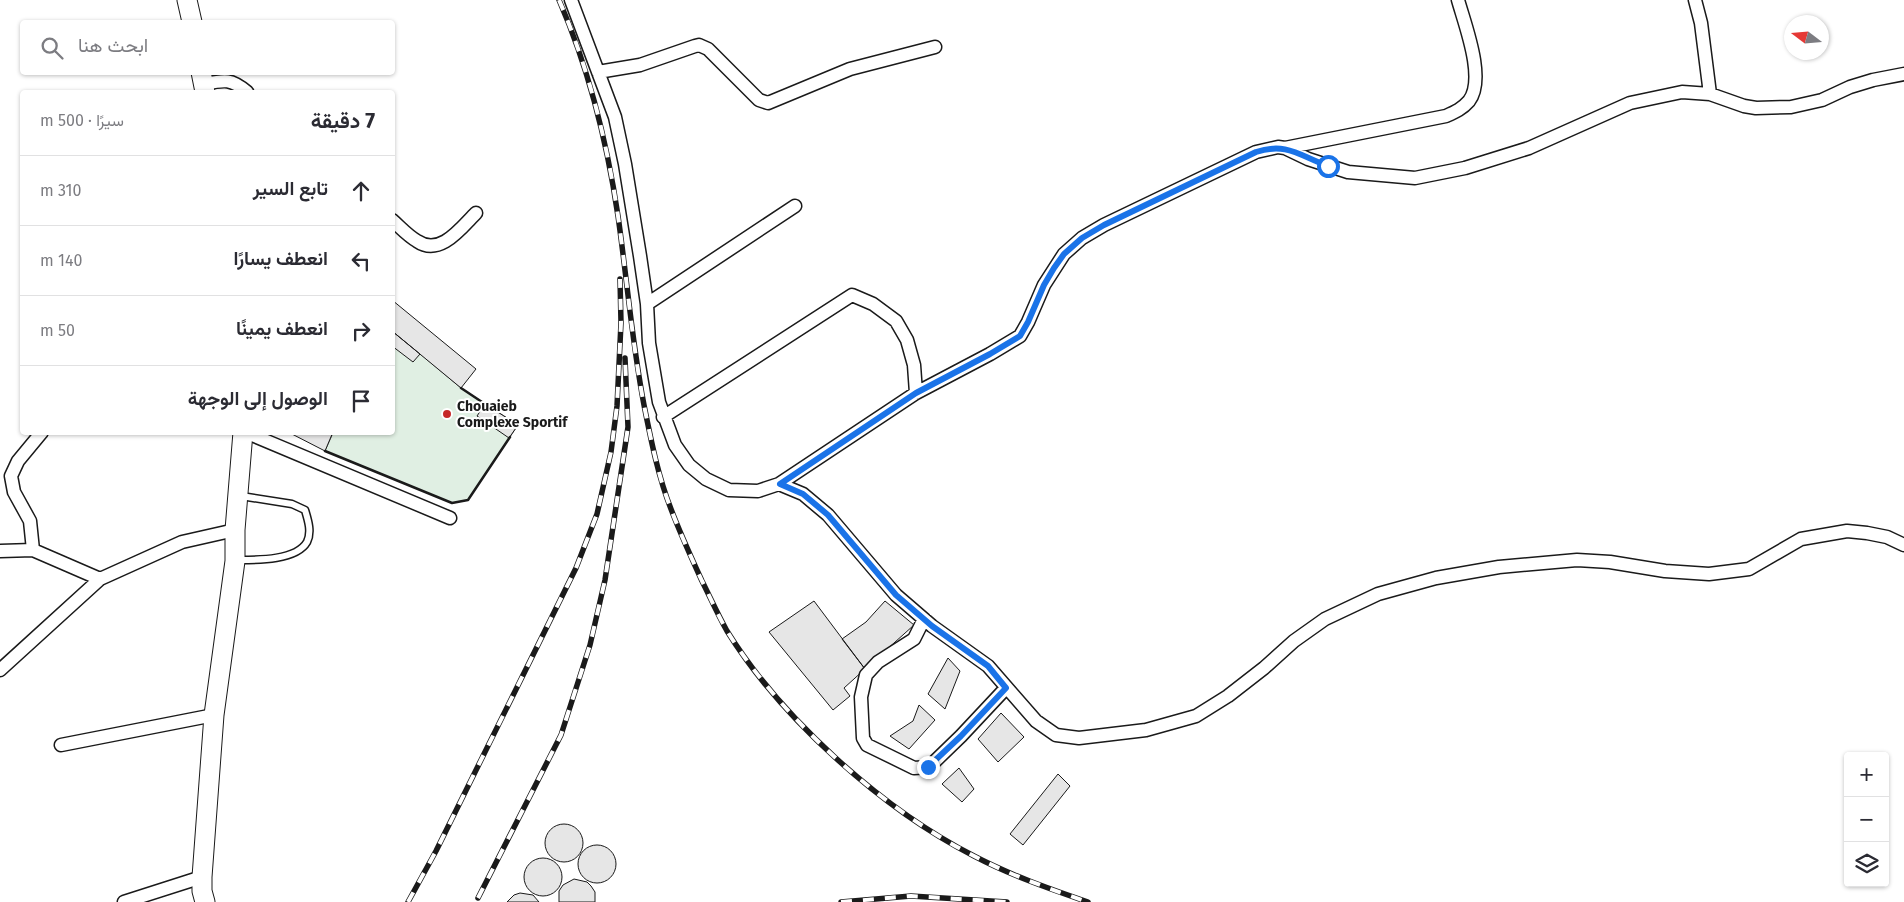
<!DOCTYPE html>
<html lang="ar">
<meta charset="utf-8">
<style>
:root{--surface:#fff;--page:#f2f2f3;--text:#2b2b33;--muted:#7c7c81;--line:#e1e1e2}
body{margin:0;font-family:"Fira Sans",Vazirmatn,sans-serif;background:var(--page);color:var(--text);direction:rtl}
.controls{position:absolute;right:15px;bottom:15px;display:grid;overflow:hidden;border-radius:5px;box-shadow:0 1px 4px #0004}
.controls button{width:45px;height:45px;display:grid;place-items:center;padding:0;border:0;border-bottom:1px solid var(--line);background:var(--surface);color:var(--text);font:25px sans-serif}
.compass{position:absolute;left:1784px;top:15px;width:45px;height:45px;border-radius:50%;background:var(--surface);box-shadow:0 1px 4px #0004;rotate:286deg}
.stop{position:absolute;width:15px;height:15px;margin:-11px;border:4px solid #1a73e8;border-radius:50%;background:#fff}
.stop.end{background:#1a73e8;border-color:#fff;box-shadow:0 1px 5px #0008}
.list{margin:0;padding:0;list-style:none}
h2{display:flex;justify-content:space-between;align-items:center;height:65px;margin:0;padding:0 20px;font-size:21px}
h2 small{font-size:16px;font-weight:400;color:var(--muted)}
.list li{display:grid;grid-template-columns:32px 1fr auto;gap:15px;align-items:center;box-sizing:border-box;height:70px;padding:0 20px;border-top:1px solid var(--line)}
.list b{display:block;font-size:19px;white-space:nowrap}
.list em{font-size:16px;font-style:normal;color:var(--muted)}
.icon{flex:none;width:28px;height:28px;fill:none;stroke:currentColor;stroke-width:2;stroke-linecap:round;stroke-linejoin:round}
.map{position:relative;flex:none;width:1904px;height:902px;overflow:hidden;direction:ltr}
.search{position:absolute;background:var(--surface);box-shadow:0 1px 4px #0004;left:20px;top:20px;width:375px;height:55px;display:flex;align-items:center;gap:12px;box-sizing:border-box;padding:0 18px;border-radius:5px;color:var(--muted);font-size:19px}
.panel{position:absolute;background:var(--surface);box-shadow:0 1px 4px #0004;left:20px;top:90px;width:375px;height:345px;border-radius:5px;direction:rtl}
.map>svg:first-child{display:block}
</style>
<div class="map">
<svg width="1904" height="902" viewBox="0 0 1904 902">
<rect width="100%" height="100%" fill="#fff"/>
<!-- green -->
<path fill="#e0efe3" stroke="#6a6a6a" d="M393,331L461,388L518,425L468,500L452,503L325,451L333,433L392,432Z"/>
<!-- building -->
<path fill="#e6e6e6" stroke="#1a1a1a" d="M392,300L476,369L461,388L392,331Z
M392,331L420,354L413,362L392,346Z
M485,404L518,425L509,438L477,416Z
M288,432H333L325,451Z
M814,601L865,669L844,688L850,696L833,710L769,632Z
M885,601L914,625L865,669L842,639L866,622Z
M948,658L960,671L945,709L928,694Z
M919,705L935,720L909,749L890,736L913,721Z
M1001,713L1024,737L998,762L978,739Z
M959,768L974,789L962,802L942,784Z
M1058,774L1070,786L1023,845L1010,834Z
M545 843a19 19 0 1 1 38 0a19 19 0 1 1-38 0Z
M578 864a19 19 0 1 1 38 0a19 19 0 1 1-38 0Z
M524 877a19 19 0 1 1 38 0a19 19 0 1 1-38 0Z
M574,879L587,882L591,886L595,892V902H559V891L563,885Z
M520,893L533,895L539,902H507L514,895Z"/>
<g fill="none" stroke-linecap="round" stroke-linejoin="round">
<defs>
<path id="lane" d="M236,560C255,560 296,561 307,542C312,532 308,520 305,510L292,504L241,496"/>
<path id="street" d="M571,0L615,117L625,164L640,256L647,304L649,343L659,402L675,445L689,465L706,479L729,490L758,491L779,484L916,393L990,354L1020,336L1028,322L1044,285L1064,254L1082,238L1104,225L1256,152L1278,147L1285,148L1308,159L1348,172L1415,178L1465,168L1529,148L1630,103L1682,92L1710,94L1744,106L1756,108L1791,107L1822,100L1850,87L1873,80L1904,74
M1695,0L1701,23L1710,94
M598,72L640,65L695,46L699,45L708,49L759,100L768,103L850,69L935,47
M204,84C224,80 231,78 247,92
M1285,148L1446,116C1455,112 1462,109 1469,101C1486,79 1465,25 1458,0
M392,220C400,227 408,236 417,241C440,257 461,228 476,213
M647,304L795,206
M663,417L852,295L873,304L896,321L907,340L914,365L916,393
M245,432L450,518
M779,484L803,494L828,515L896,595L932,626L988,666L1036,721L1056,735L1079,738L1146,730L1196,716L1228,696L1264,668L1294,641L1325,619L1378,594L1436,578L1499,567L1577,560L1610,562L1665,571L1709,574L1749,569L1801,539L1847,531L1867,533L1887,537L1904,545
M33,550L30,521L14,492L11,476L18,461L42,432
M0,551L33,550L100,579
M924,619L914,639L878,662L866,675L861,697L863,738L867,745L914,768L929,767L961,736L1006,688
M0,670L100,579L182,542L235,530
M61,745L214,715
M124,902L202,877"/>
<path id="secondary" d="M187,0L192,22
M201,72L205,92
M205,902L202,891V877L214,715L235,561V530L243,432"/>
</defs>
<!-- lane casing -->
<use href="#lane" stroke="#1a1a1a" stroke-width="9"/>
<!-- street casing -->
<use href="#street" stroke="#1a1a1a" stroke-width="15"/>
<!-- secondary casing -->
<use href="#secondary" stroke="#1a1a1a" stroke-width="21"/>
<!-- lane -->
<use href="#lane" stroke="#fff" stroke-width="6"/>
<!-- street -->
<use href="#street" stroke="#fff" stroke-width="12"/>
<!-- secondary -->
<use href="#secondary" stroke="#fff" stroke-width="19"/>
<defs>
<path id="rail" d="M559,0C589,69 607,142 618,216C627,279 632,343 644,405C651,440 658,476 671,509C680,533 691,557 702,581C710,597 718,615 727,631C781,718 882,809 974,856C1010,875 1050,889 1088,902
M478,898L561,735L590,645L605,580L628,427L625,358
M408,902L436,851L576,568L597,514L611,452L617,406L621,323L620,279
M841,902L911,896L1007,902"/>
</defs>
<!-- rail casing -->
<use href="#rail" stroke="#1a1a1a" stroke-width="5.5"/>
<!-- rail -->
<use href="#rail" stroke="#fff" stroke-width="4" stroke-dasharray="11" stroke-linecap="butt"/>
<!-- wall -->
<path stroke="#1a1a1a" stroke-width="2.5" d="M461,388L488,406
M325,451L452,503L468,500L510,437"/>
</g>
<g fill="none" stroke-linecap="round" stroke-linejoin="round">
<!-- route -->
<path stroke="#1a73e8" stroke-width="6" d="M928,767L961,736L1006,688L988,666L932,626L896,595L828,515L803,494L780,484L916,393L990,354L1020,336L1028,322L1044,285L1054,268L1064,254L1082,238L1104,225L1256,152C1287,142 1300,156 1328,166"/>
</g>
<!-- markers -->
<circle fill="#c62828" stroke="#fff" stroke-width="2" cx="447" cy="414" r="5"/>
<g text-anchor="middle" stroke-width="4" stroke-linejoin="round" paint-order="stroke">
<!-- poi labels -->
<g font-size="14" font-weight="bold" fill="#1a1a1a" stroke="#fff" text-anchor="start">
<text x="457" y="411">Chouaieb<tspan x="457" dy="16">Complexe Sportif</tspan></text>
</g>
</g>
</svg>
<div class="controls">
<button>+</button>
<button>−</button>
<button><svg class="icon" aria-label="layers" viewBox="0 0 24 24"><path d="M12 4l9 5-9 5-9-5zM3 14l9 5 9-5"/></svg></button>
</div>
<svg class="compass" viewBox="-18 -18 36 36"><path d="M0-13l5 13h-10z" fill="#e53935"/><path d="M0 13l5-13h-10z" fill="#7c7c81"/></svg>
<div class="stop" style="left:1328px;top:166px"></div>
<div class="stop end" style="left:928px;top:767px"></div>
<div class="search"><svg class="icon" aria-label="search" viewBox="0 0 24 24"><circle cx="10" cy="10" r="6"/><path d="M15 15l6 6"/></svg>ابحث هنا</div>
<section class="panel">
<h2>7 دقيقة<small>سيرًا · 500 m</small></h2>
<ul class="list">
<li><svg class="icon" aria-label="ahead" viewBox="0 0 24 24"><path d="M12 20V5M6 11l6-6 6 6"/></svg><div><b>تابع السير</b></div><em>310 m</em></li>
<li><svg class="icon" aria-label="left" viewBox="0 0 24 24"><path d="M17 20v-9H6M10 6l-5 5 5 5"/></svg><div><b>انعطف يسارًا</b></div><em>140 m</em></li>
<li><svg class="icon" aria-label="right" viewBox="0 0 24 24"><path d="M7 20v-9h11M14 6l5 5-5 5"/></svg><div><b>انعطف يمينًا</b></div><em>50 m</em></li>
<li><svg class="icon" aria-label="arrive" viewBox="0 0 24 24"><path d="M6 21V4h12l-3 4 3 4H6"/></svg><div><b>الوصول إلى الوجهة</b></div></li>
</ul>
</section>
</div>
